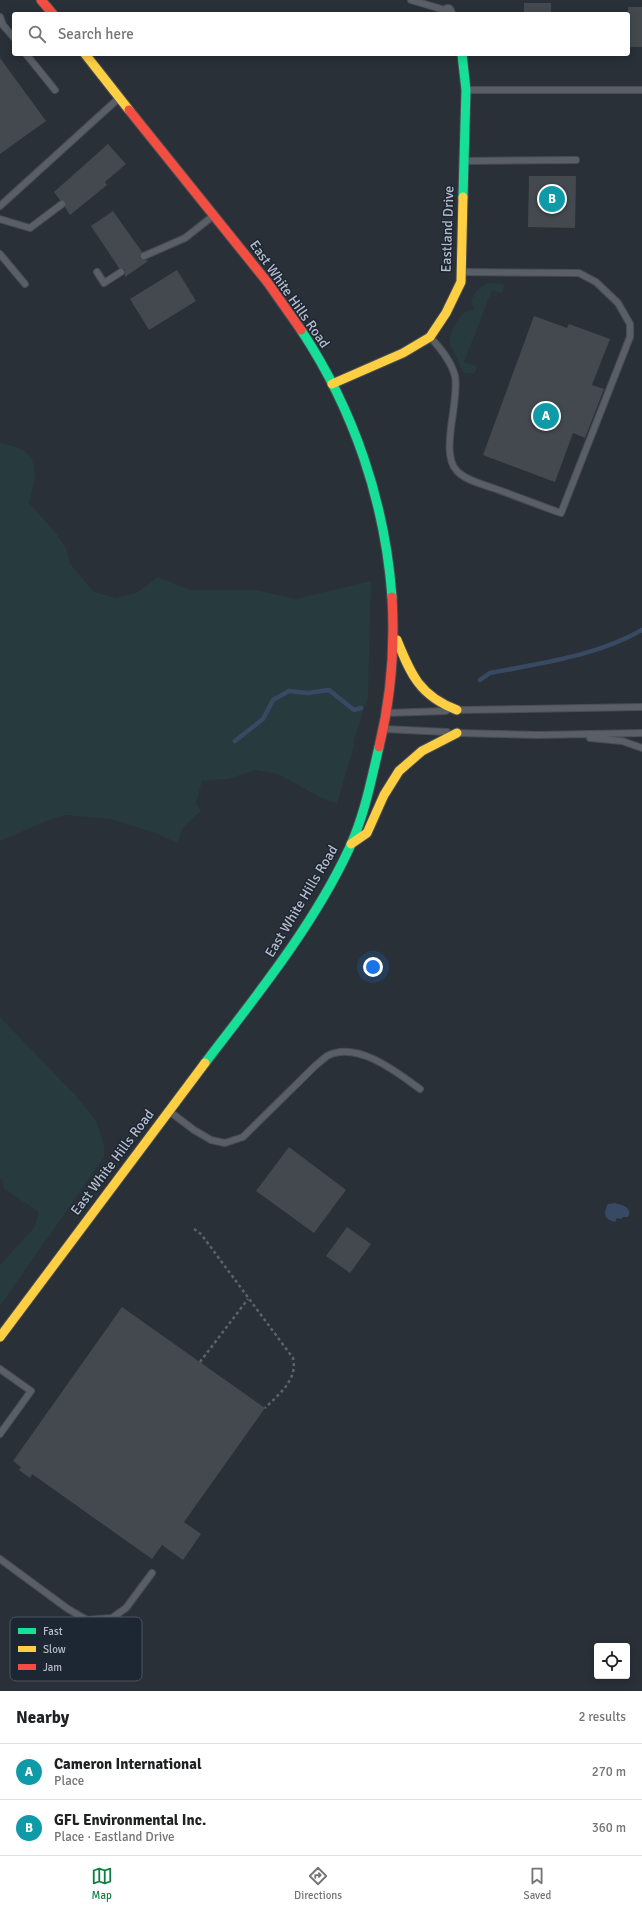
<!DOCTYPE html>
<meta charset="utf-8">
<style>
:root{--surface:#fff;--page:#f2f2f2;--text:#202124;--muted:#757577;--line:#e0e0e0;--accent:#0b8043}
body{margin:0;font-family:Signika,sans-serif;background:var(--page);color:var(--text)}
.controls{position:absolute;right:12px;bottom:12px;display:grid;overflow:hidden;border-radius:4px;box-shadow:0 2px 10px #0003}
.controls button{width:36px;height:36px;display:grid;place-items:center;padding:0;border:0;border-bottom:1px solid var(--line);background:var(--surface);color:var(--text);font:20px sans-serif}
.you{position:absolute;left:373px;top:967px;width:14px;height:14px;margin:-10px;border:3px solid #fff;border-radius:50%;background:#1a73e8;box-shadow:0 0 0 6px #1a73e833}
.badge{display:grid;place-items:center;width:26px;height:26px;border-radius:50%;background:var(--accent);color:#fff;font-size:13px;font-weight:700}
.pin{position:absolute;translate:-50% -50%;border:2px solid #fff;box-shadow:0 1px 4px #0006}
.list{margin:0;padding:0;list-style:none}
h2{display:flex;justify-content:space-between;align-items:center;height:52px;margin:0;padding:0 16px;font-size:17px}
h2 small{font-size:13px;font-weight:400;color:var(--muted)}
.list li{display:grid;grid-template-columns:26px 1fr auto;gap:12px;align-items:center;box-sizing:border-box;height:56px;padding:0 16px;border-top:1px solid var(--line)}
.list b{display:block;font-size:15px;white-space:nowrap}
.list p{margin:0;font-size:13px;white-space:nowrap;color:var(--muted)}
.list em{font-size:13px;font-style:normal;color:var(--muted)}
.icon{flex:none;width:22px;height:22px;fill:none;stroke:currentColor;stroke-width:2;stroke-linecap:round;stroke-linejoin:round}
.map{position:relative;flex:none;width:642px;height:1691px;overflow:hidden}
.search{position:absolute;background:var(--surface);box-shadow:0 2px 10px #0003;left:12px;right:12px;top:12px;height:44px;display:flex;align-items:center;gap:10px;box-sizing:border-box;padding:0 14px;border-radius:4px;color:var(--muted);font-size:15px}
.sheet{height:164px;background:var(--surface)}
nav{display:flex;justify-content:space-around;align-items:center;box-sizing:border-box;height:56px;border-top:1px solid var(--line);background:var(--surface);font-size:11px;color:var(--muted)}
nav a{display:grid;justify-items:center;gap:2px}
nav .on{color:var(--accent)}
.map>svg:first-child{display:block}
</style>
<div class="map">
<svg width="642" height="1691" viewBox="0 0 642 1691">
<rect width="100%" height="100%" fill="#2a3038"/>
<!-- green -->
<path fill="#273a3e" d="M490,283L504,284L503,291L501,293L492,290L464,362L477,366L475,373L465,374L461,369L457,358L450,345V339L452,331L462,313L475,310L471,301C475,292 480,285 490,283Z
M0,442C7,445 14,446 21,449C42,460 34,485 29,503L56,533L66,548L70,564L94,592L116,598L136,593L158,577L190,590H255L296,599L371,581L368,697L355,736L353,749L337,804L318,796L278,774L256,770L228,779L202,781L196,803L201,811L183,828L177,843L158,834L110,819L65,815L49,820L0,841Z
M0,1017L76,1096L95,1119L104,1144V1157L0,1306V1265L34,1228L39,1212L4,1189L2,1179L0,1177Z"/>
<!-- water -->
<path fill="#384963" d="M615,1203C622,1205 633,1207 628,1217H623L621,1219L617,1218L615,1222C604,1220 603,1212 608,1204Z"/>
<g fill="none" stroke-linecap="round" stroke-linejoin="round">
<!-- stream -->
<path stroke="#384963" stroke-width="4.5" d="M480,680L490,673C541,663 597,656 642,630
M235,741L263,719L273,700L289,691L308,693L329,690L354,710L361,708"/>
</g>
<!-- building -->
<path fill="#444950" d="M524,3H551V14H524Z
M628,7H642V47H628Z
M0,58L46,121L0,154Z
M108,144L126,164L105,182L107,185L70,215L65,207L66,202L60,200L54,192Z
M529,176H576L575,228L528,227Z
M113,211L142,252L140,258L148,261L125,277V269L119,268L91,226Z
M177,270L196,301L149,330L130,299Z
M534,316L567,328L569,324L610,339L592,385L604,389L585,438L573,433L555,482L483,455Z
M289,1147L346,1190L314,1233L256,1191Z
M347,1227L371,1244L350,1273L326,1256Z
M122,1307L265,1408L184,1522L201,1534L183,1560L162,1545L152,1559L32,1474L30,1478L19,1470L21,1467L13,1461Z"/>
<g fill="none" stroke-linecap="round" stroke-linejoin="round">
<defs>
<path id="lane" d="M411,0L448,11
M0,17L3,25L14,38
M26,54L55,90
M468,90H642
M466,161L576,160
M0,206L119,98
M0,219L30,228L62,204
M0,254L25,284
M144,256L185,238L213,216
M97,272L104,283L121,272
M431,338C441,349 451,361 455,376C460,401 439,453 457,471C465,480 482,484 493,488C516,496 538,505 561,513L630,337V324L618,303L596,282L579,273L463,272
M457,710L642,707
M387,713L446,711
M384,729L447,732
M458,733L538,735L642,733
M590,738L622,741L642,748
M169,1111L194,1130L211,1140L225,1143L243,1137L315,1066C319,1063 323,1059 327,1056C357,1040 398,1073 420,1089
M0,1369L31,1391L0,1434
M0,1559L68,1609L87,1620L112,1618L126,1608L152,1573"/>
<path id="street" d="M448,11L449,14"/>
<path id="fast" d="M462,54L466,90L463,197
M301,330C354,410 385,502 392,597
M205,1063C257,995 313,926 349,849C364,817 371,781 379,747"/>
<path id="slow" d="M85,54L129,110
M332,384L403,353L430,337L446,313L461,282L463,197
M397,640C411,675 420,696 457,710
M351,844L367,833L384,795L399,771L422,751L457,733
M0,1337L205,1063"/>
<path id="jam" d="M41,0L53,14
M129,110L268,283L301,330
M379,747C391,698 395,647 392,597"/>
</defs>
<!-- lane casing -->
<use href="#lane" stroke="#484c53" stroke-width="8"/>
<!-- street casing -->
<use href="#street" stroke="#484c53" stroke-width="14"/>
<!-- fast casing -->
<use href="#fast" stroke="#484c53" stroke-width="11"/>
<!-- slow casing -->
<use href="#slow" stroke="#484c53" stroke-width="11"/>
<!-- jam casing -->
<use href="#jam" stroke="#484c53" stroke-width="11"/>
<!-- path -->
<path stroke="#5d636a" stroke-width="2.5" stroke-dasharray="3 3" stroke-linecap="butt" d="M194,1229L201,1234L293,1358C298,1380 279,1394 265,1408
M200,1362L248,1299"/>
<!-- lane -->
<use href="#lane" stroke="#5a5e66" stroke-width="6"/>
<!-- street -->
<use href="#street" stroke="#5a5e66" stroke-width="12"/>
<!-- fast -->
<use href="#fast" stroke="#16e098" stroke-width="9"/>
<!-- slow -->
<use href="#slow" stroke="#ffcf43" stroke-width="9"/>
<!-- jam -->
<use href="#jam" stroke="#f24e42" stroke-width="9"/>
</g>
<g text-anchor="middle" stroke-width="3" stroke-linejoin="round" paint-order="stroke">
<!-- street labels -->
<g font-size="14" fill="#b4bcc9" stroke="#1d2633">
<text transform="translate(447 229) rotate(-88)" y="5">Eastland Drive</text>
<text transform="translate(290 294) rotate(55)" y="5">East White Hills Road</text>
<text transform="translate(301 901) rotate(-59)" y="5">East White Hills Road</text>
<text transform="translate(112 1162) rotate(-53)" y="5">East White Hills Road</text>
</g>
</g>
<!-- legend -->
<rect x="10" y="1617" width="132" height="64" rx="6" fill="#1d2633" stroke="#4a5360" stroke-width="1"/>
<rect x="18" y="1628" width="18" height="6" fill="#16e098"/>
<rect x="18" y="1646" width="18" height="6" fill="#ffcf43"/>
<rect x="18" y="1664" width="18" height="6" fill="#f24e42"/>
<g font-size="11" fill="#b4bcc9">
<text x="43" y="1635">Fast</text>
<text x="43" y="1653">Slow</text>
<text x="43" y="1671">Jam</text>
</g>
</svg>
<div class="controls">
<button><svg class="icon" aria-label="locate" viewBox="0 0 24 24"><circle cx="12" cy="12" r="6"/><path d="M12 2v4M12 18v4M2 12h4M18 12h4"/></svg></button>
</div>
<div class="you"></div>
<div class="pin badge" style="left:546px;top:416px;background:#0f9aa8">A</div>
<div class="pin badge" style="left:552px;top:199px;background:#0f9aa8">B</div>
<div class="search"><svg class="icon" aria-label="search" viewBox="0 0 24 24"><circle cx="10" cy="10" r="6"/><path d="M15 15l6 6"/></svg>Search here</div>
</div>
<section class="sheet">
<h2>Nearby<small>2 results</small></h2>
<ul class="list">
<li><span class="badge" style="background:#0f9aa8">A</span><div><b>Cameron International</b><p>Place</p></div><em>270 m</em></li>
<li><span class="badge" style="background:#0f9aa8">B</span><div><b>GFL Environmental Inc.</b><p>Place · Eastland Drive</p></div><em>360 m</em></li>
</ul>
</section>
<nav>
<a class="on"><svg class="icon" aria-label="map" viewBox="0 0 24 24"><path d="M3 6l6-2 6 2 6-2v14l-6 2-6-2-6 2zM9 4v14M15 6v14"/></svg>Map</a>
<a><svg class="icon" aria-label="directions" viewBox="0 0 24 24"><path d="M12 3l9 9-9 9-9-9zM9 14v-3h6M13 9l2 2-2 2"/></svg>Directions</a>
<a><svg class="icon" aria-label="saved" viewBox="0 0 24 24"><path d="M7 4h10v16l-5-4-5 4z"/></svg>Saved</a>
</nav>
